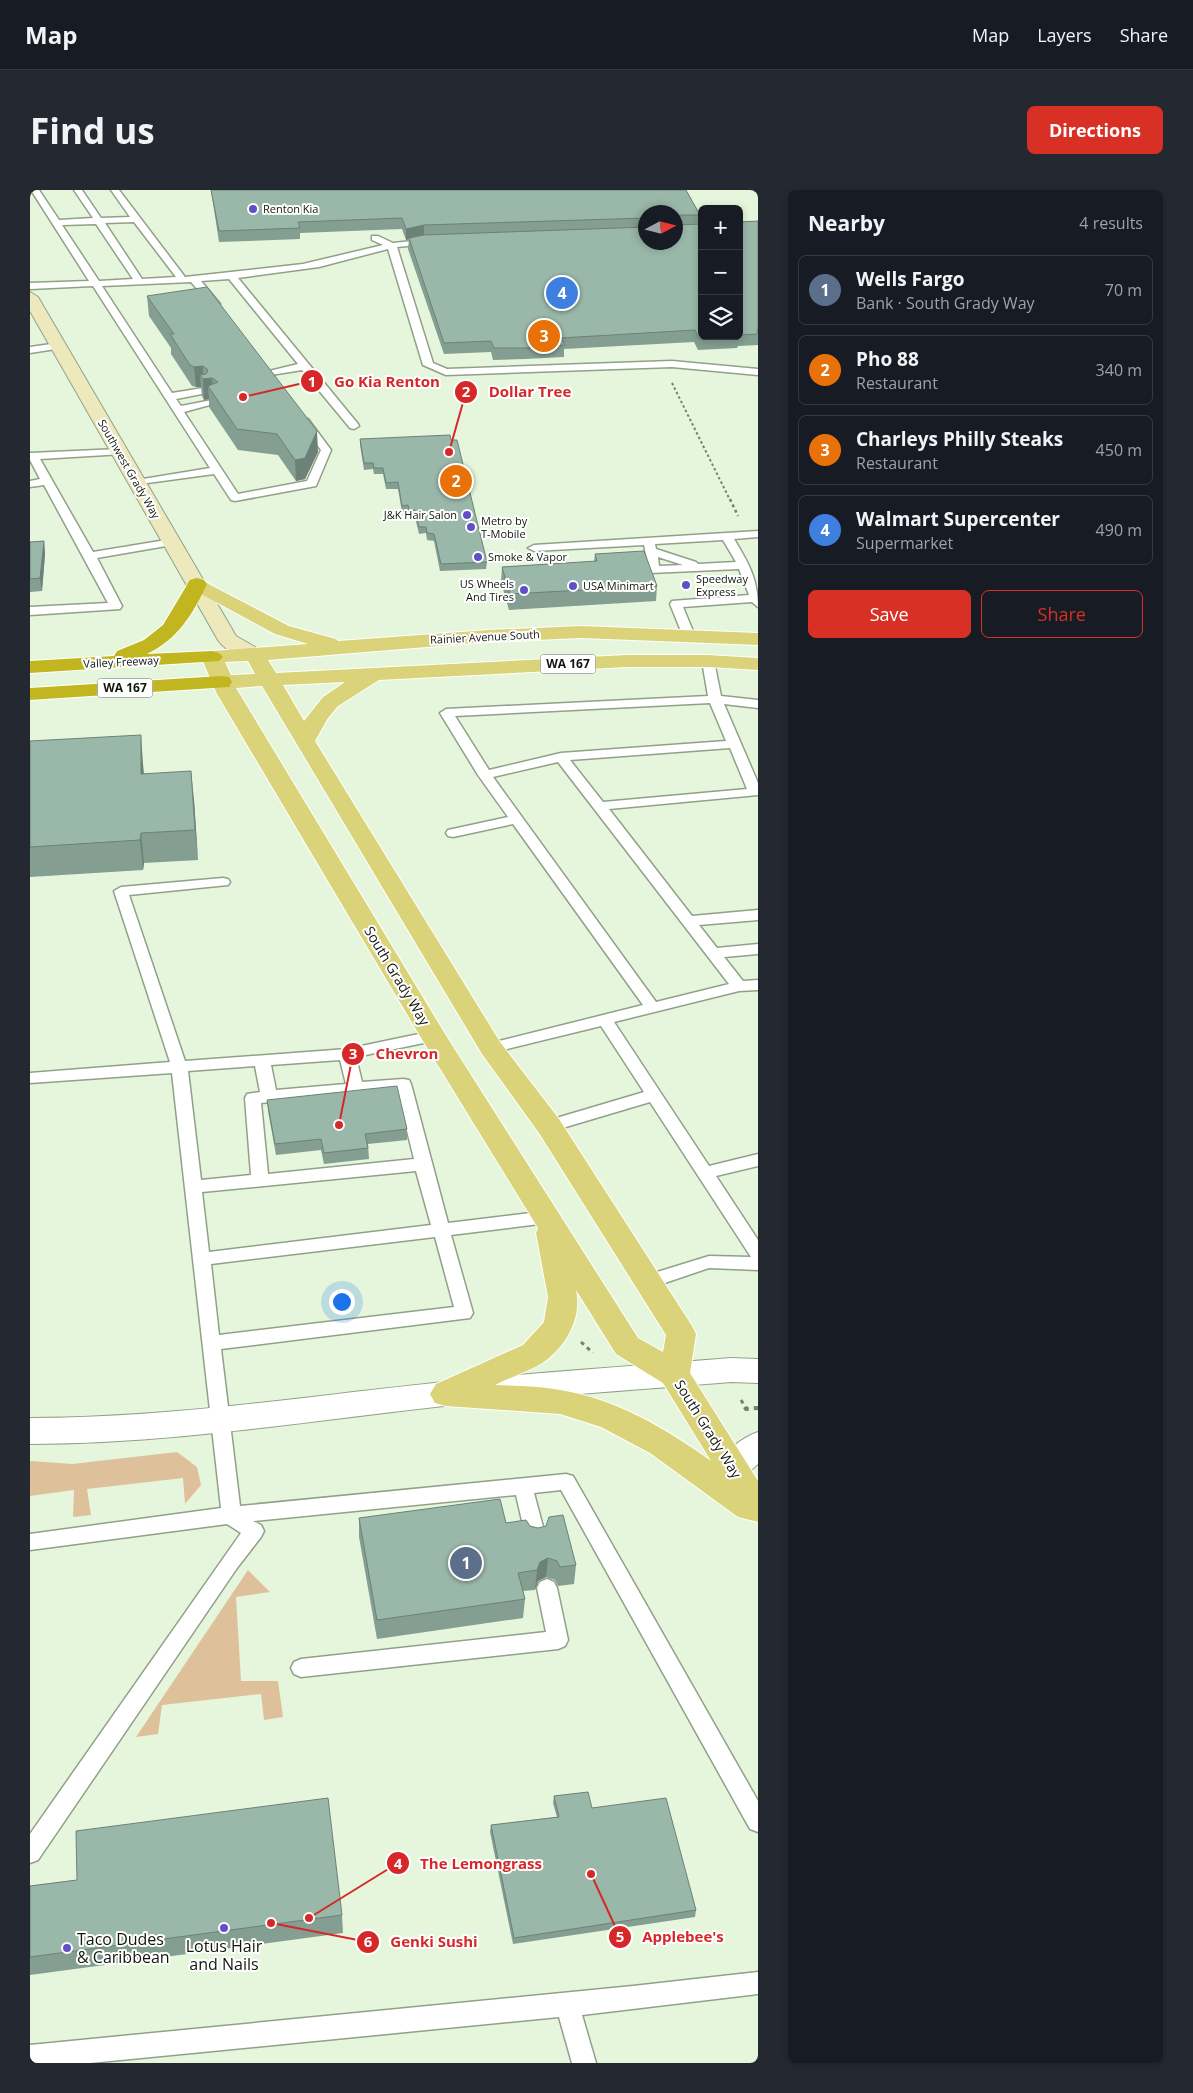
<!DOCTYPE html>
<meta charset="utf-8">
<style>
:root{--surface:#171b24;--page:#242831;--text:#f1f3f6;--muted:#9ea1a6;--line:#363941;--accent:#d93025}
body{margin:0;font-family:"Open Sans",sans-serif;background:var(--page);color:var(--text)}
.controls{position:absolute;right:15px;top:15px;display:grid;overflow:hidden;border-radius:8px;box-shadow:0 2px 8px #0003}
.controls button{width:45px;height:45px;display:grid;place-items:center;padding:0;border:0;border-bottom:1px solid var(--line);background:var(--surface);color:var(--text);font:25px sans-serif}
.compass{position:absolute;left:608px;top:15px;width:45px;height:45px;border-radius:50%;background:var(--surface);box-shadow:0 2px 8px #0003;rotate:83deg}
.you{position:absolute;left:311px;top:1111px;width:18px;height:18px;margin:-12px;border:4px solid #fff;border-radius:50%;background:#1a73e8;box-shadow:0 0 0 8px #1a73e833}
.badge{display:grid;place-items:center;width:32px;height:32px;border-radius:50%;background:var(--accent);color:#fff;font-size:16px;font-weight:700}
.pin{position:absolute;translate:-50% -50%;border:2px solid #fff;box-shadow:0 1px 5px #0006}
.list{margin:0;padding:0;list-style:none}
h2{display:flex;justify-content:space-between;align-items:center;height:65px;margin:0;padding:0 20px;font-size:21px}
h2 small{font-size:16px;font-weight:400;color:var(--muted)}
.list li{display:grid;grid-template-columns:32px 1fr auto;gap:15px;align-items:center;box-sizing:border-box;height:70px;margin:0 10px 10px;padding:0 10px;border:1px solid var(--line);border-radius:8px}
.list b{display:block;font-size:19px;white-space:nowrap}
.list p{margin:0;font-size:16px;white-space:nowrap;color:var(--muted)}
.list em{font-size:16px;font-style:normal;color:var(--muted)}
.actions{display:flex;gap:10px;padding:15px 20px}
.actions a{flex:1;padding:11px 0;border:1px solid var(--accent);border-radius:8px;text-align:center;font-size:18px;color:var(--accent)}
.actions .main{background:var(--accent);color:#fff}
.icon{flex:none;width:28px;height:28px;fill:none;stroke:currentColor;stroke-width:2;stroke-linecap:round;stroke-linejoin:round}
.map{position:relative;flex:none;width:728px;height:1873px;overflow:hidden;border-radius:8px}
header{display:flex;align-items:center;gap:30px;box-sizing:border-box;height:70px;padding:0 25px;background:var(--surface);border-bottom:1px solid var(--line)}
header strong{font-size:24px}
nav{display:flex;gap:28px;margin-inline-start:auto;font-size:18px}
.intro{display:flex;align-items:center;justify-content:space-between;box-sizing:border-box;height:120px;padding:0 30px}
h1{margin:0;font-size:35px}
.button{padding:12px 22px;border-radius:8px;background:var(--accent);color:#fff;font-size:18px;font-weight:700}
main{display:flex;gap:30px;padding:0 30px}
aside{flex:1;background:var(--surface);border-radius:8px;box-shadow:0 2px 8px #0003}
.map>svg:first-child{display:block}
</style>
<header>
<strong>Map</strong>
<nav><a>Map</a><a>Layers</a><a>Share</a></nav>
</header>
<div class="intro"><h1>Find us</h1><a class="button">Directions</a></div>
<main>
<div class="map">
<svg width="728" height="1873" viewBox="0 0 728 1873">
<rect width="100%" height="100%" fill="#e5f6dc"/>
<!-- green -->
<path fill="#dec19b" d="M147,1262L167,1277L171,1295L155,1314L153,1288L57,1299L61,1325L43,1327L44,1300L0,1306V1271L42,1274Z
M218,1380L240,1402L206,1407L211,1491H248L253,1527L234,1530L231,1504L132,1515L128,1544L106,1547Z"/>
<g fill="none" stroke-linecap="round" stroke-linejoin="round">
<defs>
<path id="lane" d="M1,0H9L29,30L63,28L44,0H52L71,28L100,27L81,0H89L155,87L273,74L353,55L342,50V46H348L363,53L402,49L404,51L399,54L367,57L403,173L417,179L642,171L728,179V185L642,177L416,185L393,175L358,59L289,77L208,88L328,234L329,236L324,239L320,238L272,180L235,186V182L268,174L199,89L171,91L190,114L185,117L182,116L161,92L72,96L142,203L173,198L178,201L177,203L146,209L151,216L182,210L187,213L154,222L208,304L277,291L291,260L269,231L270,229H278L301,260L286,296L205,311L201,310L184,284L103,295L101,293L107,290L180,278L63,96L0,99V93L59,91ZM104,32L146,87L112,89L75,33ZM66,34L103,89L69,91L32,35Z
M28,153L32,154V158L0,163V157Z
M89,259L93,260V264L10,269L63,362L142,349L148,352L142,355L67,368L92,416L90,419L0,425V417L78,413L14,295L0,297V291L10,289L0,270V263Z
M728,341V347L704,349C718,372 728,389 728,417L722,412L653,417L665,446L659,450L653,446L640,414L642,411L719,405L709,379L620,383L614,355L504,361L498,358L504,355ZM693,350L706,372L668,374L666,372L626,359L625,354ZM628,367L653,375L629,376Z
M678,467L684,471L691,506L728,510V518L694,514L728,593V605L579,619L662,726L728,720V730L669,735L687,758L728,754V764L694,767L713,791L728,790V800L709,801L584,832L679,976L728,964V976L686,986L728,1050V1080L679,1078L617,1099L611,1097L608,1092L611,1087L679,1066L721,1067L620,912L519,942L513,940L511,936L513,932L614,902L571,836L461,863L455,862L453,858L455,854L461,853L613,815L483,634L423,647L418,646L416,643L418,640L478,627L448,585L410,523L416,519L678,506L672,471ZM680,513L696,551L531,563L459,580L425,526ZM700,558L717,599L573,612L540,570ZM528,572L699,794L626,812L463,587Z
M193,688L198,689L200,692L198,695L99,705L155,871L317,859L403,841L408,842L411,846L408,850L326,867L332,892L373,889L379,890L381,894L418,1033L517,1021L523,1023L525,1027L523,1031L517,1033L421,1045L443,1123L440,1128L191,1159L210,1316L536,1284L543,1286L728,1611V1642L720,1639L531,1300L504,1303L516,1348L513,1354L506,1356L499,1354L496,1348L486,1305L223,1331L231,1335L234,1341L231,1347L207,1378L8,1670L0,1673V1644L211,1343L197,1334L0,1360V1344L191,1318L142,883L0,893V883L140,872L84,701L91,697ZM310,870L316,894L246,900L241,875ZM225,876L230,902L217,904L215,908L221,985L171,990L158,881ZM367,900L384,969L238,984L231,913ZM386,981L401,1035L179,1062L172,1002ZM405,1047L424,1117L189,1145L181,1074Z
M517,1389L524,1392L527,1398L538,1450L535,1456L528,1459L271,1487L264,1484L261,1478L264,1472L271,1469L516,1442L507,1398L510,1392Z
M728,1782V1804L552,1825L566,1873H542L529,1827L60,1873H0V1855L603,1796Z"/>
<path id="street" d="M701,1168L728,1169V1193L701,1192C606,1200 510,1206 414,1216C277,1231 139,1254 0,1254V1228C139,1228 277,1206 414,1192C510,1182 606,1176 701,1168Z
M728,1242V1274C714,1286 709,1294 691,1287L686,1278C694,1262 711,1248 728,1242Z"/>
<path id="secondary" d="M0,102L8,107L206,446L232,461L236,465L232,469C219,473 196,462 188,450L0,121Z"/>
<path id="primary" d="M167,388L259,436L306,449L308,451L458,440L551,436L728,443V455L551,448L458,452L238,470L246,483L597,465H678L728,468V480L678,477H597L349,490L308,516L298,528L285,551L470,852L529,929L662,1136L666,1144L660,1183L728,1291V1332L708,1327L620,1263L571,1237L530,1224L416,1216L405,1213L400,1204L406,1194L493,1155L514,1132L518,1107L506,1043L508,1038L390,846L187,504L171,467L175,463L182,461L278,454L245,444L160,398L157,394L160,390ZM218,471L225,484L201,485L195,472ZM315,492L293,507L274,531L253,495ZM232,496L452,864L509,943L636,1145L633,1162L608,1148L415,844L206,498ZM546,1100L586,1164L633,1193L681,1271C635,1238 586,1209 530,1200C509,1196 486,1196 465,1195C480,1187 501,1181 515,1171C537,1155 552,1127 546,1100Z"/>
<path id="highway" d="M167,388L174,390L177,394C163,424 148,449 117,464L182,461L189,463L193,467L189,471L0,483V471L84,466L87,461L114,450L133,435L160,390Z
M191,486L199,487L202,492L199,497L0,510V498Z"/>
</defs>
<!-- lane casing -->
<use href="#lane" stroke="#91a189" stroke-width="3"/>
<!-- street casing -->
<use href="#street" stroke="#91a189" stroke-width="2"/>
<!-- secondary casing -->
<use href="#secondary" stroke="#91a189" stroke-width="2"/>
<!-- primary casing -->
<use href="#primary" stroke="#fff" stroke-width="2"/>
<!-- highway casing -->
<use href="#highway" stroke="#fff" stroke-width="2"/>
<!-- path-far3 -->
<path stroke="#768170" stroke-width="2" stroke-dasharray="2.5 2.5" stroke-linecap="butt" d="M642,193L700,310"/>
<!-- path-far2 -->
<path stroke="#768170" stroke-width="2.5" stroke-dasharray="3 3" stroke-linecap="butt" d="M700,309L708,326"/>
<!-- path-far1 -->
<path stroke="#768170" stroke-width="3" stroke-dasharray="4 4" stroke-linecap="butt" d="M551,1152L563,1163
M711,1210L716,1218
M726,1218H728"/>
<!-- path -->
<path stroke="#768170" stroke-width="4" stroke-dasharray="5 5" stroke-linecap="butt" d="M715,1217L716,1219L728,1218"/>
<!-- lane -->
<use href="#lane" fill="#fff" fill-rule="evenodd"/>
<!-- street -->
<use href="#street" fill="#fff" fill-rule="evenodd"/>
<!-- secondary -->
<use href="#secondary" fill="#ede9bc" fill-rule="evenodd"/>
<!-- primary -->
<use href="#primary" fill="#dad379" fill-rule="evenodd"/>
<!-- highway -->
<use href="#highway" fill="#c2b620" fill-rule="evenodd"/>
</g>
<!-- wall -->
<path fill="#849e92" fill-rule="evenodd" d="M181,0H656L670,25L669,34L672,146H709V32L728,31V155L708,156L707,158L668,160L664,152L534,159V167L495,169L463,170L461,162L414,164L378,59L379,49L376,50L372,39L270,43V49L189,52ZM616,22L646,52H616Z
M117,106L288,262L275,289L266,291L248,265L208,260L179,217V209L174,210L172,206L171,197H166L162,196L141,164V158L119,126Z
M330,249L421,250L457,372L456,379L410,381L404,351L397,350L396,343L389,344L385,327H379L378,322H372L368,299H356L353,284H344L343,279L334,280L330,255Z
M14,351L15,364L12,401L0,402V352Z
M565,364L627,396L626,411L479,420L471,392L472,377L564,372Z
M0,551L113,574L114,583L164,610L168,670L114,673L113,680L0,687Z
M237,910L377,939V950L338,954L339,969L294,974L291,960L246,965L238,921Z
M329,1328L476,1333L500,1336L546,1375L544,1394L528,1396L525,1390L516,1387L508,1391L505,1400L493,1401L495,1409L493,1428L347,1449L329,1347Z
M524,1606L562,1618L666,1720L665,1727L483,1754L460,1642L461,1635L527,1627L523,1613Z
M47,1690L312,1725L313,1743L0,1785V1696Z"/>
<!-- shaded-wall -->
<path fill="#6c8177" d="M394,35V46L376,50V39Z
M173,176V189L182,188L183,203L178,196L179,209L174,210L173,189L170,185L171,197H166L164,177Z
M287,241L288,262L275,289L266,291L265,270Z
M14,351L15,364L12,401L10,388Z
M111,545L113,574L114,613L111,584Z
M161,581L164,610L168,670L165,640Z
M111,643L114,673L113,680L110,650Z
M518,1368L516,1387L508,1391L505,1400L507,1380L510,1372Z"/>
<!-- building -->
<path fill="#9ab8aa" stroke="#6c8177" d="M181,0H656L670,25H647L646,35L672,34V146L709,147L669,149L665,140L531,148L535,155L496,158H464L461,151L414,153L379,48L394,45L616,37V52H646V22H616V28L394,35L376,39L372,28L268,32L270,38L189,41Z
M728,31V140H727L728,144L709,145V32Z
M177,97L287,241L275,268L265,270L247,244L207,239L178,196L188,192L182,188L173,189L170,185L176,184L178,180L173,176L164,177L160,175L140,144H144L117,106Z
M420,245L421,250H427L457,372L411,374L404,344L397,343L396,337H389L385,320H379L378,315L372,316L368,292L356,293L353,278H344L343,273H334L330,249Z
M14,351L10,388L0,389V352Z
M614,361L627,396L480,404L472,377L567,371L565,364Z
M111,545V584L161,581L165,640L111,643L110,650L0,657V551Z
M367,896L377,939L335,944L338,958L294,963L291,949L245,954L237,910Z
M470,1309L476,1333L496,1330L500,1336L508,1338L516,1336L519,1327L533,1325L546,1375L530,1377L527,1371L518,1368L510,1372L507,1380L488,1383L495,1409L347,1430L329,1328Z
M558,1602L562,1618L636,1608L666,1720L484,1748L461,1635L529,1627L524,1606Z
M298,1608L312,1725L0,1767V1696L47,1690L46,1641Z"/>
<!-- markers -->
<g fill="#614fc8" stroke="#fff" stroke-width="2">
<circle cx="223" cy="19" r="5"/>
<circle cx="437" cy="325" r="5"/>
<circle cx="441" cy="337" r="5"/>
<circle cx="448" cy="367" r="5"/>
<circle cx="656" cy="395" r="5"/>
<circle cx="543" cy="396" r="5"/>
<circle cx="494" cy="400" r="5"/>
<circle cx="194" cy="1738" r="5"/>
<circle cx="37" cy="1758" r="5"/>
</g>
<g text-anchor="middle" stroke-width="4" stroke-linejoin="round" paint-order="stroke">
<!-- far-poi labels -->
<g font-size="11" fill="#11170e" stroke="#fff" text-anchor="start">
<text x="233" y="23">Renton Kia</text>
<text x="427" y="329" text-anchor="end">J&amp;K Hair Salon</text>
<text x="451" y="335">Metro by<tspan x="451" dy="13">T-Mobile</tspan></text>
<text x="458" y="371">Smoke &amp; Vapor</text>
<text x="666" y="393">Speedway<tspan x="666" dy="13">Express</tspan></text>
<text x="484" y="398" text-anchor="end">US Wheels<tspan x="484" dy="13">And Tires</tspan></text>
<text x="553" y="400">USA Minimart</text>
</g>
<!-- far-street labels -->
<g font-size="11" fill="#11170e" stroke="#fff">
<text transform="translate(99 279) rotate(60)" y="4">Southwest Grady Way</text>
<text transform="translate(455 447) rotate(-3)" y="4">Rainier Avenue South</text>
<text transform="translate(91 472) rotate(-3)" y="4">Valley Freeway</text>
</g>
<!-- shield labels -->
<g fill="#fff" stroke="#585d56" stroke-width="1">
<rect x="510.5" y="464.5" width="55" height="19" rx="4"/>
<rect x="67.5" y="488.5" width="55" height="19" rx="4"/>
</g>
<g font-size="12" font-weight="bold" fill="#11170e">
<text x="538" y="478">WA 167</text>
<text x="95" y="502">WA 167</text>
</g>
<!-- street labels -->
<g font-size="14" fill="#11170e" stroke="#fff">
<text transform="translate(367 786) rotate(59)" y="5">South Grady Way</text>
<text transform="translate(678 1239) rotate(58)" y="5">South Grady Way</text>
</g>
<!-- near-poi labels -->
<g font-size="16" fill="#11170e" stroke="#fff" text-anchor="start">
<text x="47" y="1755">Taco Dudes<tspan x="47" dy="18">&amp; Caribbean</tspan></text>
<text x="194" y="1762" text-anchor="middle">Lotus Hair<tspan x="194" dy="18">and Nails</tspan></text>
</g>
</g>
<!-- callouts -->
<path fill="none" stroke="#d62828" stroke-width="2" d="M213 207L282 191M419 262L436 202M309 935L323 864M279 1728L368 1673M561 1684L590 1747M241 1733L338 1752"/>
<g fill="#d62828" stroke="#fff" stroke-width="2">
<circle cx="213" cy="207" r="5"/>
<circle cx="419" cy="262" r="5"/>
<circle cx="309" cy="935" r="5"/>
<circle cx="279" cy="1728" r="5"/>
<circle cx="561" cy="1684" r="5"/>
<circle cx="241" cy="1733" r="5"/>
<circle cx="282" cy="191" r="12"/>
<circle cx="436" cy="202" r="12"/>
<circle cx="323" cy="864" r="12"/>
<circle cx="368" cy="1673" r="12"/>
<circle cx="590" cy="1747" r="12"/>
<circle cx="338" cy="1752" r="12"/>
</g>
<g font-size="15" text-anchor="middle" font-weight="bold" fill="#fff">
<text x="282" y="197">1</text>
<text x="436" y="207">2</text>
<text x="323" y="869">3</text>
<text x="368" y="1679">4</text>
<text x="590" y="1752">5</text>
<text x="338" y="1757">6</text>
</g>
<g font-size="15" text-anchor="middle" font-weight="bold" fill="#d62828" stroke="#fff" stroke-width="4" stroke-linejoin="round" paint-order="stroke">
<text x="357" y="197">Go Kia Renton</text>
<text x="500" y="207">Dollar Tree</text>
<text x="377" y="869">Chevron</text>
<text x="451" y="1679">The Lemongrass</text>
<text x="653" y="1752">Applebee's</text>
<text x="404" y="1757">Genki Sushi</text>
</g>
</svg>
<div class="controls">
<button>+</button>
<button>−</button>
<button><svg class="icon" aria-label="layers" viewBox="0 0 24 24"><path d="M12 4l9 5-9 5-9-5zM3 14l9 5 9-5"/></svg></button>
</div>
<svg class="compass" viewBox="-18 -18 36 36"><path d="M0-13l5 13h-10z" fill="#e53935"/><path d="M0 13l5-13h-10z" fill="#9ea1a6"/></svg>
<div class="you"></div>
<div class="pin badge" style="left:436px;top:1373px;background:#5c6f8a">1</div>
<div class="pin badge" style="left:426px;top:291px;background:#e8710a">2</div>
<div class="pin badge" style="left:514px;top:146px;background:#e8710a">3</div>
<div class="pin badge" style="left:532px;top:103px;background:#3f7fe0">4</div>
</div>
<aside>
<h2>Nearby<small>4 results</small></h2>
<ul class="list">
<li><span class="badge" style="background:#5c6f8a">1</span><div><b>Wells Fargo</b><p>Bank · South Grady Way</p></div><em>70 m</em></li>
<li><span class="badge" style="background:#e8710a">2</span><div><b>Pho 88</b><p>Restaurant</p></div><em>340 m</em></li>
<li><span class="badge" style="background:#e8710a">3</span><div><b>Charleys Philly Steaks</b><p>Restaurant</p></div><em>450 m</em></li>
<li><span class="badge" style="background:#3f7fe0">4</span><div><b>Walmart Supercenter</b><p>Supermarket</p></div><em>490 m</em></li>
</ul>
<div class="actions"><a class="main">Save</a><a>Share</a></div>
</aside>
</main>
